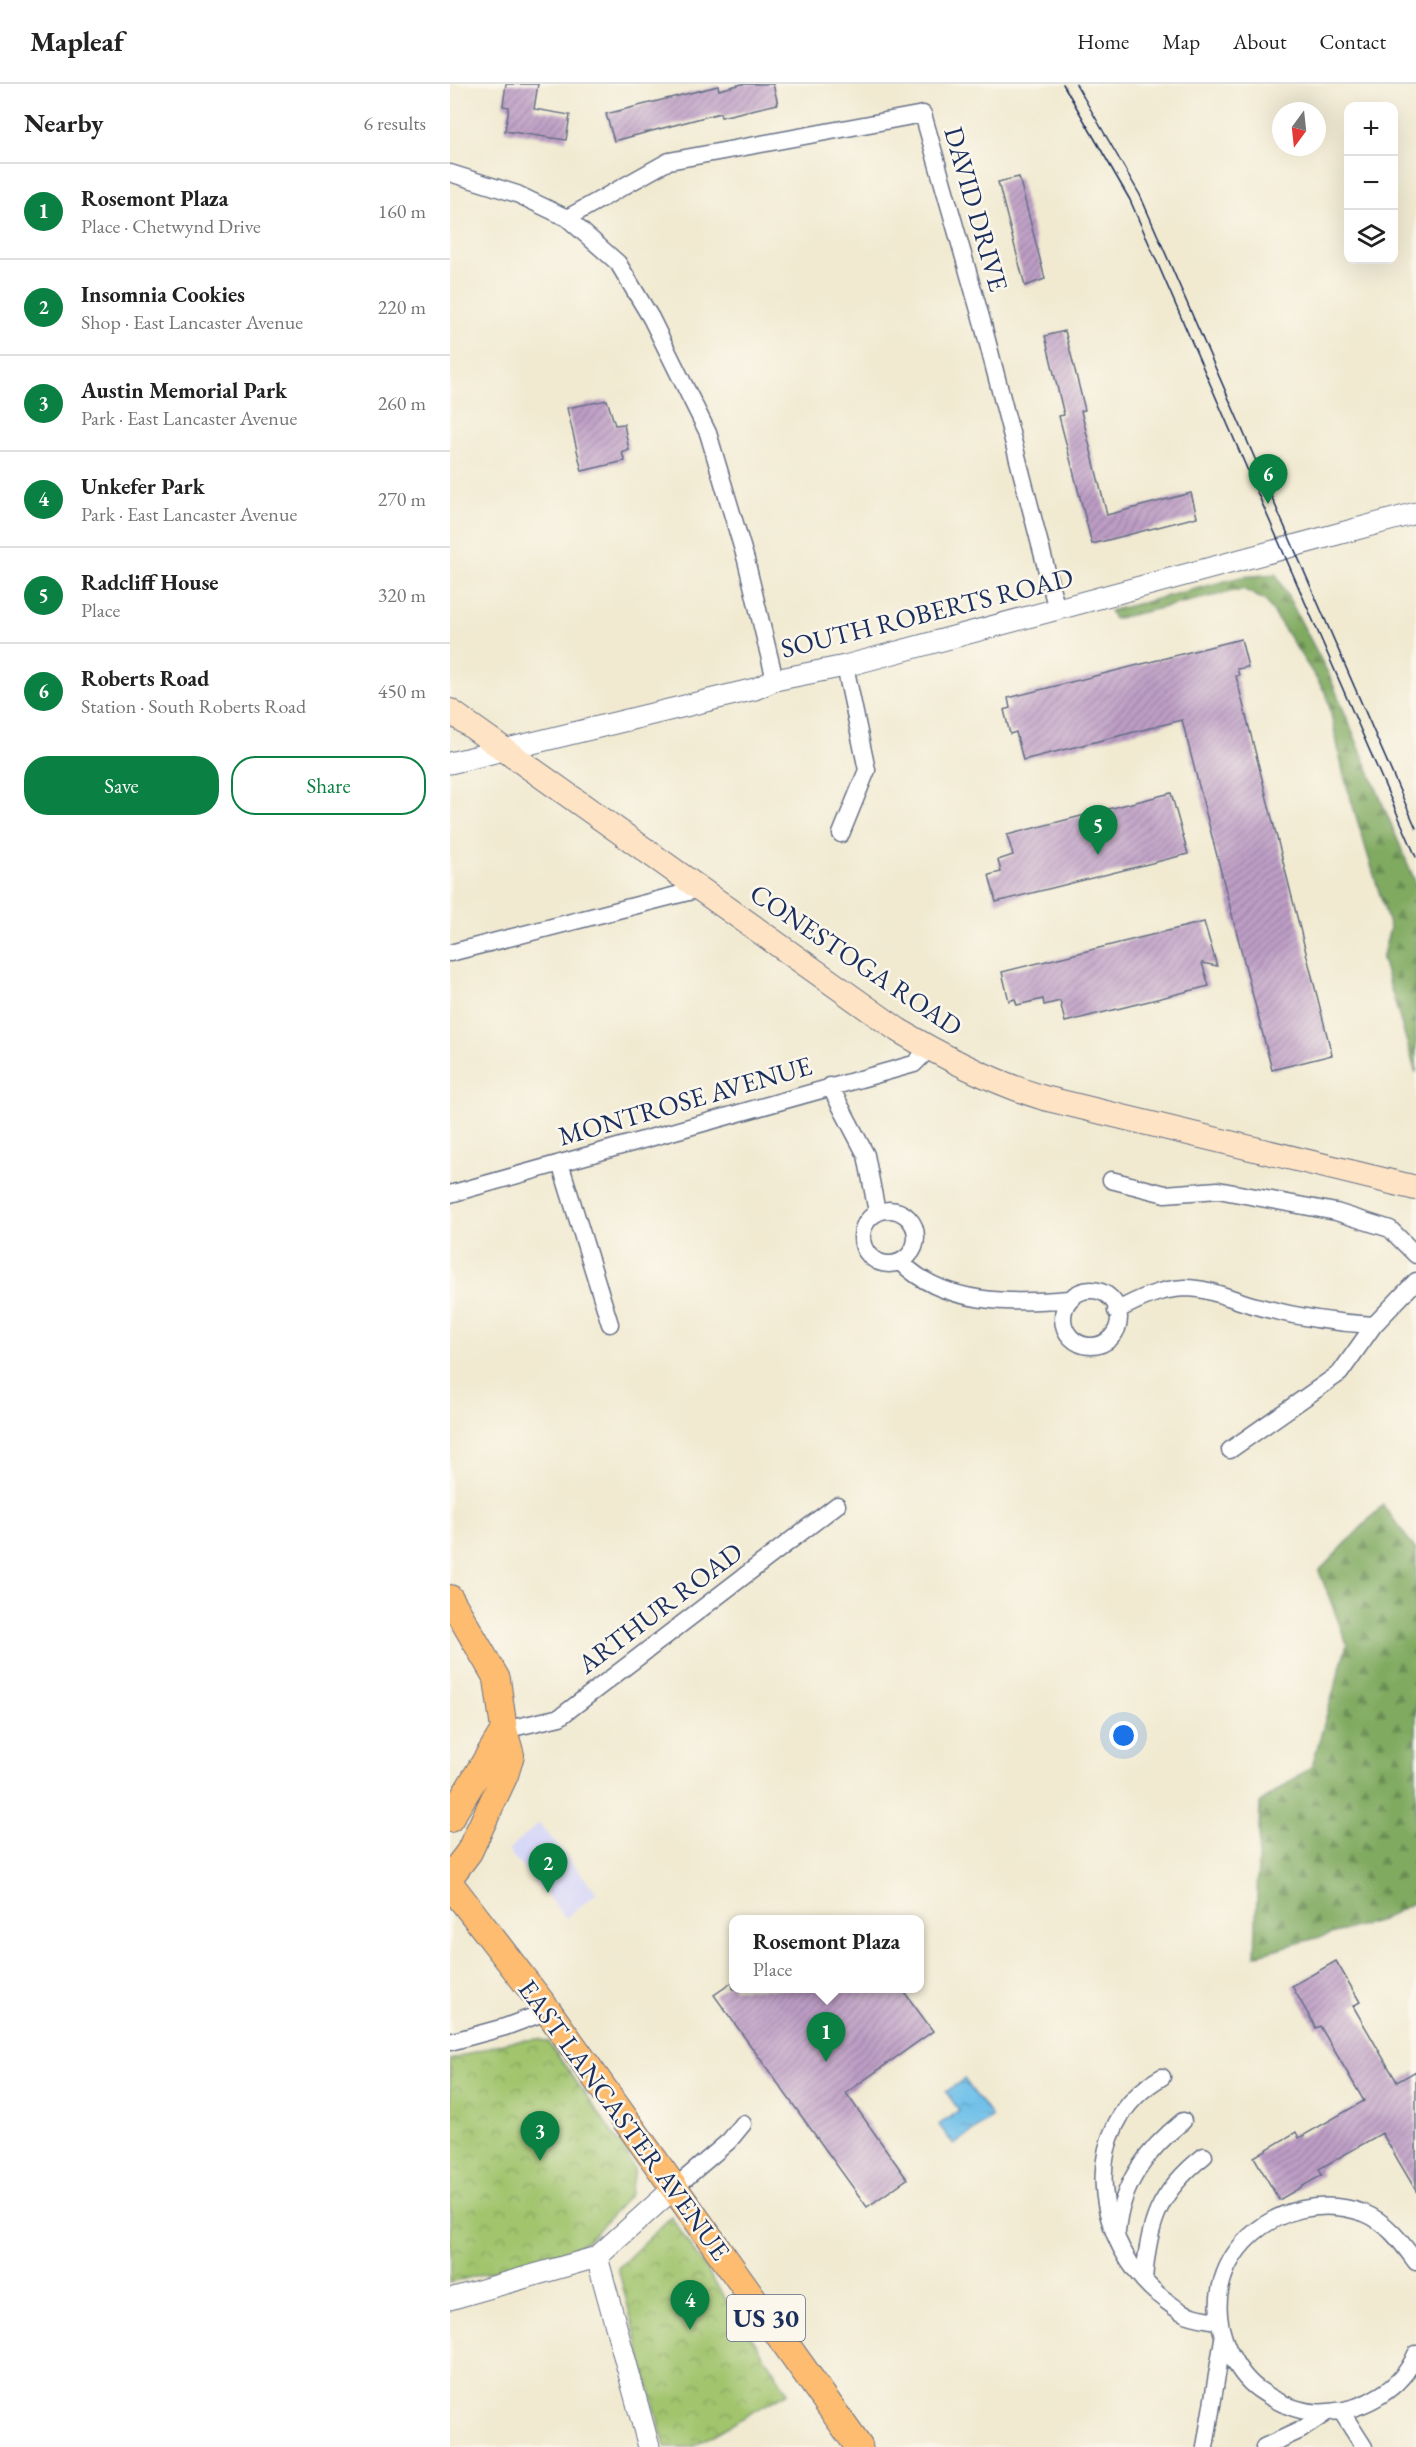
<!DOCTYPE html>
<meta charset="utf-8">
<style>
:root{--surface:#fff;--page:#f2f2f2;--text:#222;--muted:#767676;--line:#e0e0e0;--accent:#0b8043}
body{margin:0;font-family:"EB Garamond",serif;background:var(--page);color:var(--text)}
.controls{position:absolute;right:18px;top:18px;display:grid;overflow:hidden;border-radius:12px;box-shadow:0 6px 24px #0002}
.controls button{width:54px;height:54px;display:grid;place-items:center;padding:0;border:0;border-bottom:2px solid var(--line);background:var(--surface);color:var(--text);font:30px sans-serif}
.compass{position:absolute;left:822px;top:18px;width:54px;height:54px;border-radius:50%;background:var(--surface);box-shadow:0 6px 24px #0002;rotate:195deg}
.you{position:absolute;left:674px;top:1652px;width:21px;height:21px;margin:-15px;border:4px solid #fff;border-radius:50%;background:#1a73e8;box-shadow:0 0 0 9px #1a73e833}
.badge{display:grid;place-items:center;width:39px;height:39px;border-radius:50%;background:var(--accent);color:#fff;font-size:20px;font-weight:700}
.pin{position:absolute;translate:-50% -50px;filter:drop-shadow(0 2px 3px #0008)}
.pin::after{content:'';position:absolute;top:32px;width:21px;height:18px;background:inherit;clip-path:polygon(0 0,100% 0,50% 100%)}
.popup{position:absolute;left:279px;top:1831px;width:195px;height:78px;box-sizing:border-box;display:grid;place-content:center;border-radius:12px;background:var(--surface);filter:drop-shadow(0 2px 4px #0005);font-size:20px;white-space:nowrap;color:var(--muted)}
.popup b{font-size:22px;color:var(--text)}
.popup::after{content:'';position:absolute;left:50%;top:100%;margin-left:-12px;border:12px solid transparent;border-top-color:var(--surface)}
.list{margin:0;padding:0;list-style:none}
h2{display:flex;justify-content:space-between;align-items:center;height:78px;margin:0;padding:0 24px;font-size:26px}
h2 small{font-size:20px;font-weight:400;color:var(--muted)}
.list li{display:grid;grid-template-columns:39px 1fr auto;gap:18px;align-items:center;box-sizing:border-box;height:96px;padding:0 24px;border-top:2px solid var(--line)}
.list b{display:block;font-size:22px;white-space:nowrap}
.list p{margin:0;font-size:20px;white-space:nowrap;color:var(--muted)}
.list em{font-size:20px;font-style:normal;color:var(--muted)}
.actions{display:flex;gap:12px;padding:18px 24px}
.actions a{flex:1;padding:14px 0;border:2px solid var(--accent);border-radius:24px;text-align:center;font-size:21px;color:var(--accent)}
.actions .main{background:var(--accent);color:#fff}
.icon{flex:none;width:33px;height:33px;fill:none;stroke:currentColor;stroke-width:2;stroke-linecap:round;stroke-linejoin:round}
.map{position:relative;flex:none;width:966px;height:2363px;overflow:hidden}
header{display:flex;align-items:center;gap:36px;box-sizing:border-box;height:84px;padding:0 30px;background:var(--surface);border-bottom:2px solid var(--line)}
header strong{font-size:28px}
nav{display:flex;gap:33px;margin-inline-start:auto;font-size:21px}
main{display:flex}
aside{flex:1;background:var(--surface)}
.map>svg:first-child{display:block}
</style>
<header>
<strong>Mapleaf</strong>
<nav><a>Home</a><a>Map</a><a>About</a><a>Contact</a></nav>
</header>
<main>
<aside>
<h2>Nearby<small>6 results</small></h2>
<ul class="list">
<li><span class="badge">1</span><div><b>Rosemont Plaza</b><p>Place · Chetwynd Drive</p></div><em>160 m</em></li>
<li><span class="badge">2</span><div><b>Insomnia Cookies</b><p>Shop · East Lancaster Avenue</p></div><em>220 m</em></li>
<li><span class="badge">3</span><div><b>Austin Memorial Park</b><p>Park · East Lancaster Avenue</p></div><em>260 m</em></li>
<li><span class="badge">4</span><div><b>Unkefer Park</b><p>Park · East Lancaster Avenue</p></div><em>270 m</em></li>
<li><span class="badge">5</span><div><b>Radcliff House</b><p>Place</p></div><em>320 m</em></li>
<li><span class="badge">6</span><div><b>Roberts Road</b><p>Station · South Roberts Road</p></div><em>450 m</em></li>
</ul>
<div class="actions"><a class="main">Save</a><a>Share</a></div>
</aside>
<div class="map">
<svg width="966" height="2363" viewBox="0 0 966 2363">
<defs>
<pattern id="forest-firs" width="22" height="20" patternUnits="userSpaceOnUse" patternTransform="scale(1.5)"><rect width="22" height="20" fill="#80aa60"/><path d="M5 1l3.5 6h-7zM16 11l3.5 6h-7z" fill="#688b52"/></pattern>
<pattern id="park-crowns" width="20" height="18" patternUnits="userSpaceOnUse" patternTransform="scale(1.5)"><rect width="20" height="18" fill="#a1c46d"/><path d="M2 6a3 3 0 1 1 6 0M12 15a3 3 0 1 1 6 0" fill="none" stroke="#82a05d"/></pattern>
<pattern id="water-ripples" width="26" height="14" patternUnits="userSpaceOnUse" patternTransform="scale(1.5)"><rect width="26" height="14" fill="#6dbfe9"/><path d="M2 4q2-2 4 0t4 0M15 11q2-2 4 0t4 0" fill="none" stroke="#599cc0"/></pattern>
<pattern id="building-hatch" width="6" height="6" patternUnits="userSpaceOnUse" patternTransform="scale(1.5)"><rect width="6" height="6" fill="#bd9dc5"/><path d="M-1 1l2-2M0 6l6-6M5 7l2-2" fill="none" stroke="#9980a3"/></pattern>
</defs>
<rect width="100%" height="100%" fill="#fbf7ec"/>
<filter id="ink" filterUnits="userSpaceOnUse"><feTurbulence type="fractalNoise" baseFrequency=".0167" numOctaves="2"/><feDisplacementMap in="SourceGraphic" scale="12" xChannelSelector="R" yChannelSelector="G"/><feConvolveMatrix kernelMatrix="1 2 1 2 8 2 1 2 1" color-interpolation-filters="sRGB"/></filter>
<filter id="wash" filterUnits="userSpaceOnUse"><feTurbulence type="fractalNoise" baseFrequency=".008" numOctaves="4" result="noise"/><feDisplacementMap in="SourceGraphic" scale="24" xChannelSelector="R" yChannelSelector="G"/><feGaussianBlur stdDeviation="1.35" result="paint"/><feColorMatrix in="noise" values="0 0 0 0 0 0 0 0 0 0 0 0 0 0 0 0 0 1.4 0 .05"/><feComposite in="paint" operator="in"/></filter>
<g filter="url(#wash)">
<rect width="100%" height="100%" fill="#f1ead1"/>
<!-- built -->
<path fill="#d7d7f8" d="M89,1739L147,1809L116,1834L58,1767Z"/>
<!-- forest -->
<path fill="url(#forest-firs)" stroke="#4e6c5f" stroke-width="1.5" d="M826,490L879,591L966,800V989L932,875L940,844L894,692L877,611L816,517L793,505L664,535L660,527L791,493Z
M933,1421L966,1466V1817L931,1836L805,1871L810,1719L862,1682L897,1560L869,1487Z"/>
<!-- park -->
<path fill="url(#park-crowns)" stroke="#5e7a66" stroke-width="1.5" d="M88,1955L98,1958L177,2069L184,2085L180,2110L143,2152L123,2165L0,2199V1976L56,1958Z
M221,2133L338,2308L242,2363H215L168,2184Z"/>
<!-- water -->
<path fill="url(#water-ripples)" stroke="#4477a4" stroke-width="1.5" d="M514,1995L542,2033L504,2061L489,2041L509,2026L496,2008Z"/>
<g id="blocks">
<!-- building -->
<path fill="url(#building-hatch)" d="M56,0H88L84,25L120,31L116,56L55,47L59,23L53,22Z
M292,0H323L328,20L271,33L270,29L164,57L156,30L268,2L269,6Z
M569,93L595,195L575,202L548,98Z
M615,247L635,326L631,327L657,431L741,409L747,433L642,460L609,332L614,331L595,252Z
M157,316L165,341L174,340L179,366L172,369L175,377L132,387L117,324Z
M791,555L798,583L787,585L789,591L786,592L882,971L822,986L732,636L573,676L566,648L560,650L554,626L560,624L558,614Z
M721,709L738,770L546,818L539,791L551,788L548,776L563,771L557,751Z
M754,838L767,882L752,879L759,902L615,938L610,917L594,921L593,915L567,921L565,915L559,917L552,888Z
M886,1877L910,1918L903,1922L947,1998L966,1987V2107L932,2049L869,2085L872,2091L829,2116L804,2073L846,2048L849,2054L914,2017L870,1942L866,1944L842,1902Z
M283,1898V1905H452L483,1947L396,2009L457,2095L417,2123L264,1911Z"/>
</g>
</g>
<g filter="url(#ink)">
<use href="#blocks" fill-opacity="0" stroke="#667086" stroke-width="1.5"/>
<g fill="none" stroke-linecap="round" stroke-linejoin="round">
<defs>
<path id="minor" d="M0,89L67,110L117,134L168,179L201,234L258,349L296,476L325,596
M117,134L219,77L473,30L532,237L607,526
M391,750L417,686L395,582
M0,869L250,805
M380,1002L416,1071L427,1128
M110,1079L160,1240
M661,1096L715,1110L768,1106L886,1128L940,1145L966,1171
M0,1110L464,980L479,965
M412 1153a27 27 0 1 1 54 0a27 27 0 1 1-54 0Z
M451,1178C493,1221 563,1220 619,1215
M613 1234a28 28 0 1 1 56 0a28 28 0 1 1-56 0Z
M666,1227C689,1215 709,1205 735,1204C760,1204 783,1216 806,1222C846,1233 884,1239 924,1241
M780,1366L890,1289L924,1241L966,1197
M54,1646L110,1633L387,1421
M0,1958L55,1943L98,1927
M712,1993C625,2042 643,2162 715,2216C721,2220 727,2226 734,2229C744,2234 758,2235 770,2238
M223,2105L279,2057L293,2040
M667,2148C671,2100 697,2066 733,2037
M966,2178C952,2159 937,2138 914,2129C828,2099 739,2178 778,2265C785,2280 794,2295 808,2305C829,2320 853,2331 879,2328C915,2326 952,2304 966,2270
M694,2197C698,2140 708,2108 754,2072
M891,2327L914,2363
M755,2363L773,2255
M814,2363L851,2346L876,2329"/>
<path id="tertiary" d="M0,679L305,605L325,596L395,582L966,429
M147,2173L199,2363
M0,2215L147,2173L223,2105"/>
<path id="secondary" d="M0,627L448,946C495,974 542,998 594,1014L966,1104"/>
<path id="primary" d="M0,1514L47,1595L54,1646L61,1671L55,1691L19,1768L0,1793
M0,1735L54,1646"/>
<path id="trunk" d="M0,1800L98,1927L409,2363"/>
</defs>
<!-- minor casing -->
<use href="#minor" stroke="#667086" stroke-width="19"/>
<!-- tertiary casing -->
<use href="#tertiary" stroke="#667086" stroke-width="23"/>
<!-- secondary casing -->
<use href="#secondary" stroke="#667086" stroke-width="26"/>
<!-- primary casing -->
<use href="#primary" stroke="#667086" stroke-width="28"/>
<!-- trunk casing -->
<use href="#trunk" stroke="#667086" stroke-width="29"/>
<!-- minor -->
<use href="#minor" stroke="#fff" stroke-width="16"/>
<!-- tertiary -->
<use href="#tertiary" stroke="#fff" stroke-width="21"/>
<!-- secondary -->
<use href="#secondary" stroke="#fee4c5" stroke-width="24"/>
<!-- primary -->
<use href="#primary" stroke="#fdbc6f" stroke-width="26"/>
<!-- trunk -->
<use href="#trunk" stroke="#fdbc6f" stroke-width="27"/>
<!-- tram -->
<path stroke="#1b2f5e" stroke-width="1.5" d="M613,0L680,116L966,773
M626,0L690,111L966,744"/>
</g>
</g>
<g text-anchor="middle" stroke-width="5" stroke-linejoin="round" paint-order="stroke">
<!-- shield labels -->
<rect fill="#fbf7ec" stroke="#5e6b89" stroke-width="1.5" x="277" y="2211" width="78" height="46" rx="4.5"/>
<g font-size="26" font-weight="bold" fill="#1b2f5e">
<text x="316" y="2243">US 30</text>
</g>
<!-- street labels -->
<g font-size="27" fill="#1b2f5e" stroke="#fbf7ec">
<text transform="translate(526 125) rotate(74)" y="9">DAVID DRIVE</text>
<text transform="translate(477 529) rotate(-14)" y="9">SOUTH ROBERTS ROAD</text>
<text transform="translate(406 876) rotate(34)" y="9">CONESTOGA ROAD</text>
<text transform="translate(235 1017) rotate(-16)" y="9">MONTROSE AVENUE</text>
<text transform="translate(210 1524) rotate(-37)" y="9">ARTHUR ROAD</text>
<text transform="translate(174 2036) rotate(54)" y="9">EAST LANCASTER AVENUE</text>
</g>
</g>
</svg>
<div class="controls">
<button>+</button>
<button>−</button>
<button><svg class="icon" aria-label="layers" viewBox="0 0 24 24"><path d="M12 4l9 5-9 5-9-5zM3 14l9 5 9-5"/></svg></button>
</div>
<svg class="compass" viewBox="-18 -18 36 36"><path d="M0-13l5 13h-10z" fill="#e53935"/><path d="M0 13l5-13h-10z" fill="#767676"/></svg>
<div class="you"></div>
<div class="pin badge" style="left:376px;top:1978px">1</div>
<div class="popup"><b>Rosemont Plaza</b>Place</div>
<div class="pin badge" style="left:98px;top:1809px">2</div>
<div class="pin badge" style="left:90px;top:2077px">3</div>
<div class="pin badge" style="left:240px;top:2246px">4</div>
<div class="pin badge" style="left:648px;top:771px">5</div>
<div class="pin badge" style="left:818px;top:420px">6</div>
</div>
</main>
